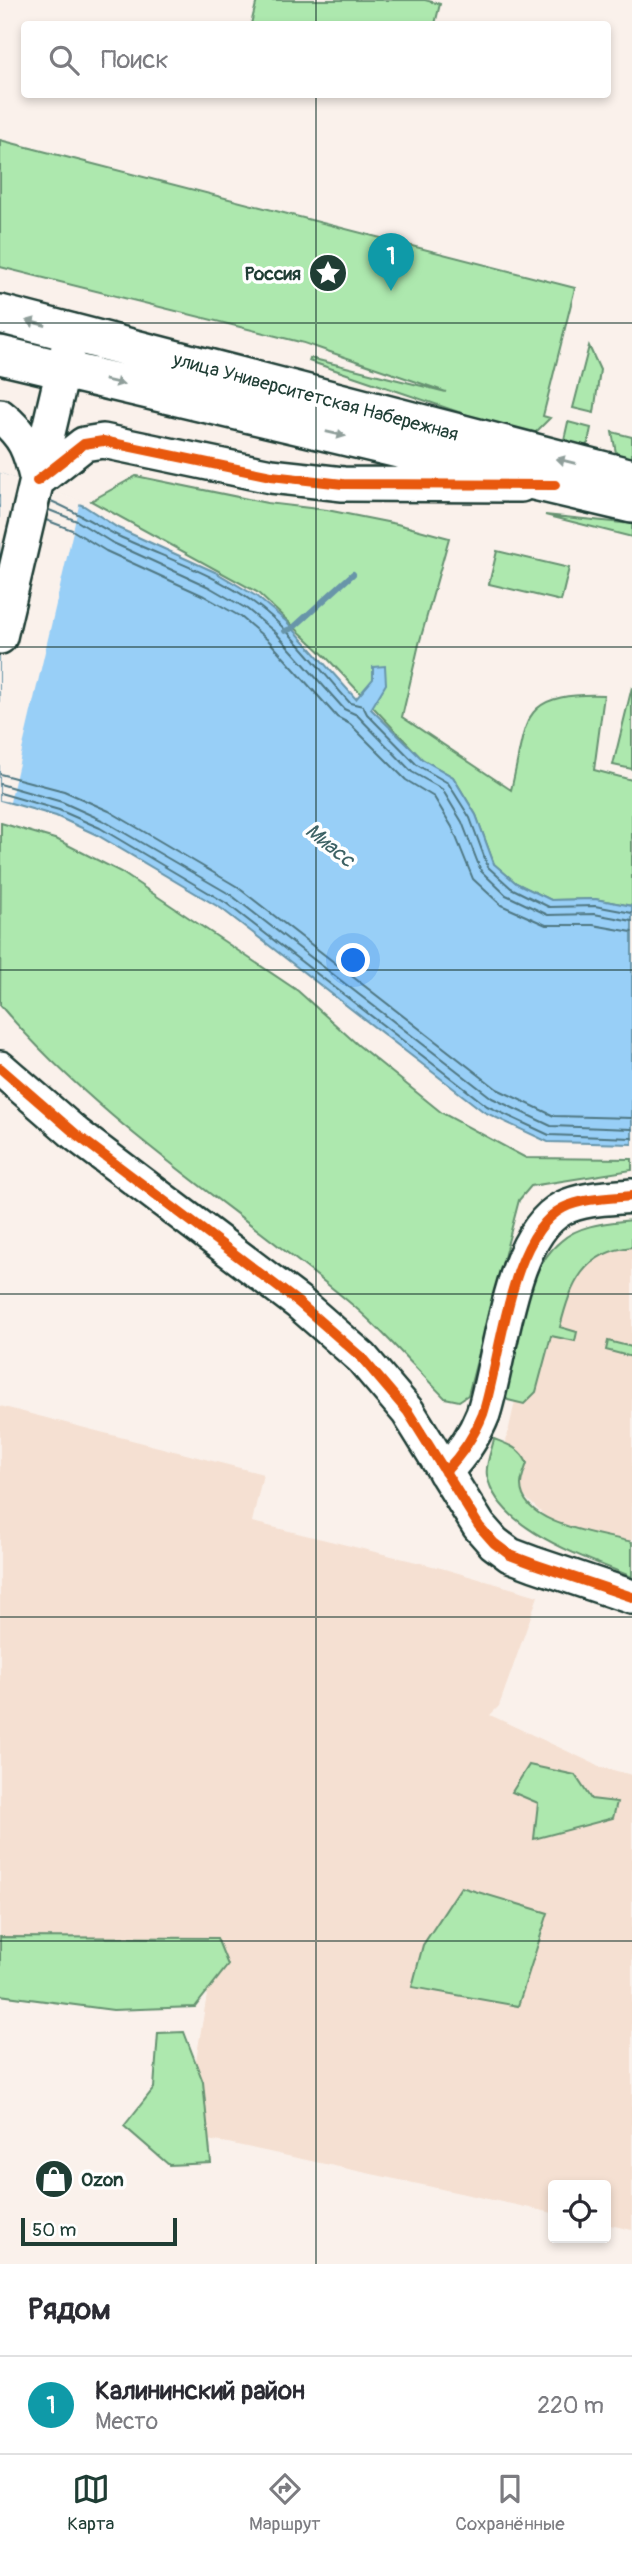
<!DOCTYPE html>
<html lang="ru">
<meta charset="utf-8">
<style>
:root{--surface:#fff;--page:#f7f7f7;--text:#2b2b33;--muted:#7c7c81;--line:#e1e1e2;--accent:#1f3d34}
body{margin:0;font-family:Pangolin,sans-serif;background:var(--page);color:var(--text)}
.controls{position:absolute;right:21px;bottom:21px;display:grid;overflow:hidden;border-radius:7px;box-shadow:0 4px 10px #0003}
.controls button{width:63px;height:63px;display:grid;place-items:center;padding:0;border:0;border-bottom:2px solid var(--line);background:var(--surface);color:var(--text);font:35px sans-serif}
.scale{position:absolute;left:21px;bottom:18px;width:156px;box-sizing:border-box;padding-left:7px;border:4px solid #1f3d34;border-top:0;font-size:19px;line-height:24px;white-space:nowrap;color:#1f3d34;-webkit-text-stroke:5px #fff;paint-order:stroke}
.you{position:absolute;left:354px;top:961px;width:24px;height:24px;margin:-18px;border:5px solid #fff;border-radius:50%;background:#1a73e8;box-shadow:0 0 0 10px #1a73e833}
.badge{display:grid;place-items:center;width:46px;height:46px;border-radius:50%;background:var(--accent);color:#fff;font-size:23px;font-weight:700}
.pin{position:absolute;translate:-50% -58px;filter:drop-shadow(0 2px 4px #0008)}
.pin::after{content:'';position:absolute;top:37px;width:24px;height:21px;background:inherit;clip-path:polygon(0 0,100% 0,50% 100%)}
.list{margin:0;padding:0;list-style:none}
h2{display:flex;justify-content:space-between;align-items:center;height:91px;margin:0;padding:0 28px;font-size:30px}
h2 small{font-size:23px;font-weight:400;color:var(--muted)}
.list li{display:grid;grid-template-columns:46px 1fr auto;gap:21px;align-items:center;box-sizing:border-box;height:98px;padding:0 28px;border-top:2px solid var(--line)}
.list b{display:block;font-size:26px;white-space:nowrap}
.list p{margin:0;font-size:23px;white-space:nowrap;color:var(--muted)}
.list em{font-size:23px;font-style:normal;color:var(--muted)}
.icon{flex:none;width:38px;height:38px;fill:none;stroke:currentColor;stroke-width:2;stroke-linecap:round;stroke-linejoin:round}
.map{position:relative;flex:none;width:632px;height:2264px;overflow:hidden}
.search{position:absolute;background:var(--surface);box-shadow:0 4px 10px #0003;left:21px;right:21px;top:21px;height:77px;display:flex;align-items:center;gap:18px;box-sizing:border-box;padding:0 24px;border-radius:7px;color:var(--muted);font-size:26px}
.sheet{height:189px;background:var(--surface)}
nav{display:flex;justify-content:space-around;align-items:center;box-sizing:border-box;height:98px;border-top:2px solid var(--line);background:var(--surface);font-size:19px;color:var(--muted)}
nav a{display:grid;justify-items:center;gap:4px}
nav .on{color:var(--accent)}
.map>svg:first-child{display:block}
</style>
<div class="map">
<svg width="632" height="2264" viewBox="0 0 632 2264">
<rect width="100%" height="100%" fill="#faf1eb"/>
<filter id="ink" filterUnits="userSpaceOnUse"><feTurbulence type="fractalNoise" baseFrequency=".0143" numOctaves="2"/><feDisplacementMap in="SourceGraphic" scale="14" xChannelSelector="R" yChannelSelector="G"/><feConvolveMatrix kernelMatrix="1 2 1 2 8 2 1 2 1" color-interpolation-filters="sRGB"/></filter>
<g filter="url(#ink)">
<!-- built -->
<path fill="#f5e0d2" d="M632,1228V1565L575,1544L499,1473L530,1334L555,1260Z
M0,1406L263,1474L252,1522L441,1568L538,1596L499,1706L490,1715L601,1767L632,1775V2230L606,2224V2185H553V2213L228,2143L183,2137L208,1989L0,1994Z"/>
<!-- green -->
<path fill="#ade8ae" stroke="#669271" stroke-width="2" d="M257,0H425L440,4L435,24H251Z
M0,140L575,288L543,416L550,418L535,433L523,434L309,361L310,358L446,392L304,343L0,267Z
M589,346L600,370L594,413L573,408Z
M568,422L591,428L588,443L582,449L568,446L564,440Z
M612,432L632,437V464L616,453Z
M136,476L267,503L327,510L397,524L449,538L419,644L402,717L511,790C528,722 516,692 604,695L594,770L632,780V906L595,899L551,900L516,883L494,864L476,815L453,777L422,759L327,658L257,592L91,501Z
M545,515L632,524V537Z
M497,551L569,568L561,601L489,584Z
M632,687V769L613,765Z
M1,823L58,840L121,872L298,991L358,1045L442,1113L526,1158L632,1159V1170L531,1186L519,1200L468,1395L459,1401L445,1398C412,1365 380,1327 343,1297C228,1202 97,1120 0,1005Z
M632,1220V1247C583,1252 571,1284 560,1327L577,1332L575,1341L551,1336L536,1392L524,1404L508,1400L502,1394C514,1349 523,1271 561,1241C580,1224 608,1223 632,1220Z
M608,1341L632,1347V1357L606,1350Z
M494,1439C509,1445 520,1448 527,1463C525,1470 521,1478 521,1485C521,1525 601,1534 632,1542V1577C587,1558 497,1530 487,1475C485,1465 492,1449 494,1439Z
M529,1765L575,1775L591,1799L617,1802L613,1818L534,1839L538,1803L512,1792Z
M461,1887L548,1913L518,2006L412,1987L423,1945Z
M0,1937L217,1938L228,1965L195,2007L113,2010L0,1995Z
M184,2032L203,2082L211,2163L169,2165L124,2126L154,2088L158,2033Z"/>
<!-- water -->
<path fill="#98cff7" stroke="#6895a9" stroke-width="2" d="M0,474L84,506L118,528L215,572L256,596L287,622L356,699L373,679V667L385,666L386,684L371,709L422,759L453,777L476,815L494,864L516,883L551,900L595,899L632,906V1144L548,1142L484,1112L222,909L97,835L56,816L0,800Z"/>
<!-- pier -->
<path fill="#faf1eb" d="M0,473L80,501L10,802L0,800Z"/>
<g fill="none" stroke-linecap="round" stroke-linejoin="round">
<!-- shore -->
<path stroke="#4f7782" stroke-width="2" d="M51,501C75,511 95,524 118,536C162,557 213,573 253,602C291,629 319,669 350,703L363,706L367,714L417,765L448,783L470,818L488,867L511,888L549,907L595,906L632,913
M49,510L77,521L111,542L209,587L247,609L276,633L344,709L357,715L412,772L442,789L462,822L481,871L506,895L548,915L594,914L632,921
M46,520L72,530L106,551L204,596L241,617L269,641L337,717L350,724L406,780L434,797L452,827L473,879L501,905L546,925H593L632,932
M0,774L64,791L109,811L236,886L497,1089L554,1116L632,1118
M0,784L62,802L104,821L231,895L492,1098L551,1126L632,1129
M0,793L59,810L100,828L226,903L487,1106L549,1135L632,1138"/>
<!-- stream -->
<path stroke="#6895a9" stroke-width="6" d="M285,631L293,628L353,574"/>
<defs>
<path id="secondary" d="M0,416C25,435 30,451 37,481
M37,481L84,444L103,441L271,476L343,484L521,485
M0,637L72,331
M0,1068L77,1135L298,1302L362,1358L408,1412L479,1526L494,1543L510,1555L534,1564L632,1597
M445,1472C462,1454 474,1437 483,1414C501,1359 509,1236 563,1208C583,1198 610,1198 632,1196"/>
<path id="primary" d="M0,314L632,478
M0,355L632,504"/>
</defs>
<!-- secondary casing -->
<use href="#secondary" stroke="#1f3d34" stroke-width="38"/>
<!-- primary casing -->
<use href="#primary" stroke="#1f3d34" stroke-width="42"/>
<!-- secondary -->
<use href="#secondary" stroke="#fff" stroke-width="33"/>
<!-- primary -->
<use href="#primary" stroke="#fff" stroke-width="37"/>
<defs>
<path id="cycleway" d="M37,481L84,444L103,441L271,476L343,484L555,485
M0,1068L77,1135L298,1302L362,1358L408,1412L479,1526L494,1543L510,1555L534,1564L632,1597
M445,1472C462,1454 474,1437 483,1414C501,1359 509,1236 563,1208C583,1198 610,1198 632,1196"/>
</defs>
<!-- cycleway casing -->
<use href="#cycleway" stroke="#fff" stroke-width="15"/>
<!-- cycleway -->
<use href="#cycleway" stroke="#e8590c" stroke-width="10"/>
</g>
<!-- one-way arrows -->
<defs><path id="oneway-solid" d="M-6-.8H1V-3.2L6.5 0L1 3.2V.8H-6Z" transform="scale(1.75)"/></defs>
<g fill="#8f9e9a">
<use href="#oneway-solid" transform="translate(36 323) rotate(-166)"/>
<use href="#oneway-solid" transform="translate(114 382) rotate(13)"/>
<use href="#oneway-solid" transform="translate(336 434) rotate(13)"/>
<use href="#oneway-solid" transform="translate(566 461) rotate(-166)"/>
</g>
</g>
<!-- grid -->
<path fill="none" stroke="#1f3d34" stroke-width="2" stroke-opacity="0.55" d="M316,0V24M316,94V2264M0,323H632M0,647H632M0,970H632M0,1294H632M0,1617H632M0,1941H632"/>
<!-- icons -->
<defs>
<symbol id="sight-disc" viewBox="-11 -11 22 22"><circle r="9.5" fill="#1f3d34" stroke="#fff"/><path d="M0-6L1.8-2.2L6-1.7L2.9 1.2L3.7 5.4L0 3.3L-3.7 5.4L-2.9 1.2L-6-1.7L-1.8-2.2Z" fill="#fff"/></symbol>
<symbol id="shop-disc" viewBox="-11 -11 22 22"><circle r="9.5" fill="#1f3d34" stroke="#fff"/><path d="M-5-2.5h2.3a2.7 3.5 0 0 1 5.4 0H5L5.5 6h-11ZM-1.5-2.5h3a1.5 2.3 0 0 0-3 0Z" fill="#fff"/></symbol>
</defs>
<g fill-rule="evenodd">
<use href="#sight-disc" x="306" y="251" width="44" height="44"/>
<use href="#shop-disc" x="32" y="2157" width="44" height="44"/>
</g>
<g text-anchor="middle" stroke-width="7" stroke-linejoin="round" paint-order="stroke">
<!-- poi labels -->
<g font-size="19" font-weight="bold" fill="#1f3d34" stroke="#fff" text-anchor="end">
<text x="301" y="280">Россия</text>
<text x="81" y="2186" text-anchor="start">Ozon</text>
</g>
<!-- street labels -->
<g font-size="19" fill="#1f3d34" stroke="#fff">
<text transform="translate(316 396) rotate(15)" y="7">улица Университетская Набережная</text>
</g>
<!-- water labels -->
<g font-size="21" font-style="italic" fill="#3d6265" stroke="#fff">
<text transform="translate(330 845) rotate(39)" y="7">Миасс</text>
</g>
</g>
</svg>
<div class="controls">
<button><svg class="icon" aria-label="locate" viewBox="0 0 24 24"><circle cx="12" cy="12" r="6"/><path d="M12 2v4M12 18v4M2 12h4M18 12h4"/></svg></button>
</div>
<div class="scale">50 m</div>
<div class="you"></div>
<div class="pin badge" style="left:391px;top:291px;background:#0f9aa8">1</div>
<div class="search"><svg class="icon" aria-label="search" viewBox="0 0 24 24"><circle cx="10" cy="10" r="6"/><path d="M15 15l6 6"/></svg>Поиск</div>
</div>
<section class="sheet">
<h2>Рядом<small></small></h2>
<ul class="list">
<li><span class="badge" style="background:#0f9aa8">1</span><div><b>Калининский район</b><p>Место</p></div><em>220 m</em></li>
</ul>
</section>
<nav>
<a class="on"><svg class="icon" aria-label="map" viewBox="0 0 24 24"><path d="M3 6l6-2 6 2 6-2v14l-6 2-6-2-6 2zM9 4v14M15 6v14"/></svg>Карта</a>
<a><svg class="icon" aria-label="directions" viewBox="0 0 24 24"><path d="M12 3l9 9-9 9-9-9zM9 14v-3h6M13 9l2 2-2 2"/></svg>Маршрут</a>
<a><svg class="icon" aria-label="saved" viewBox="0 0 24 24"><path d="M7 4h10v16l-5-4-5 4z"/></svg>Сохранённые</a>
</nav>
